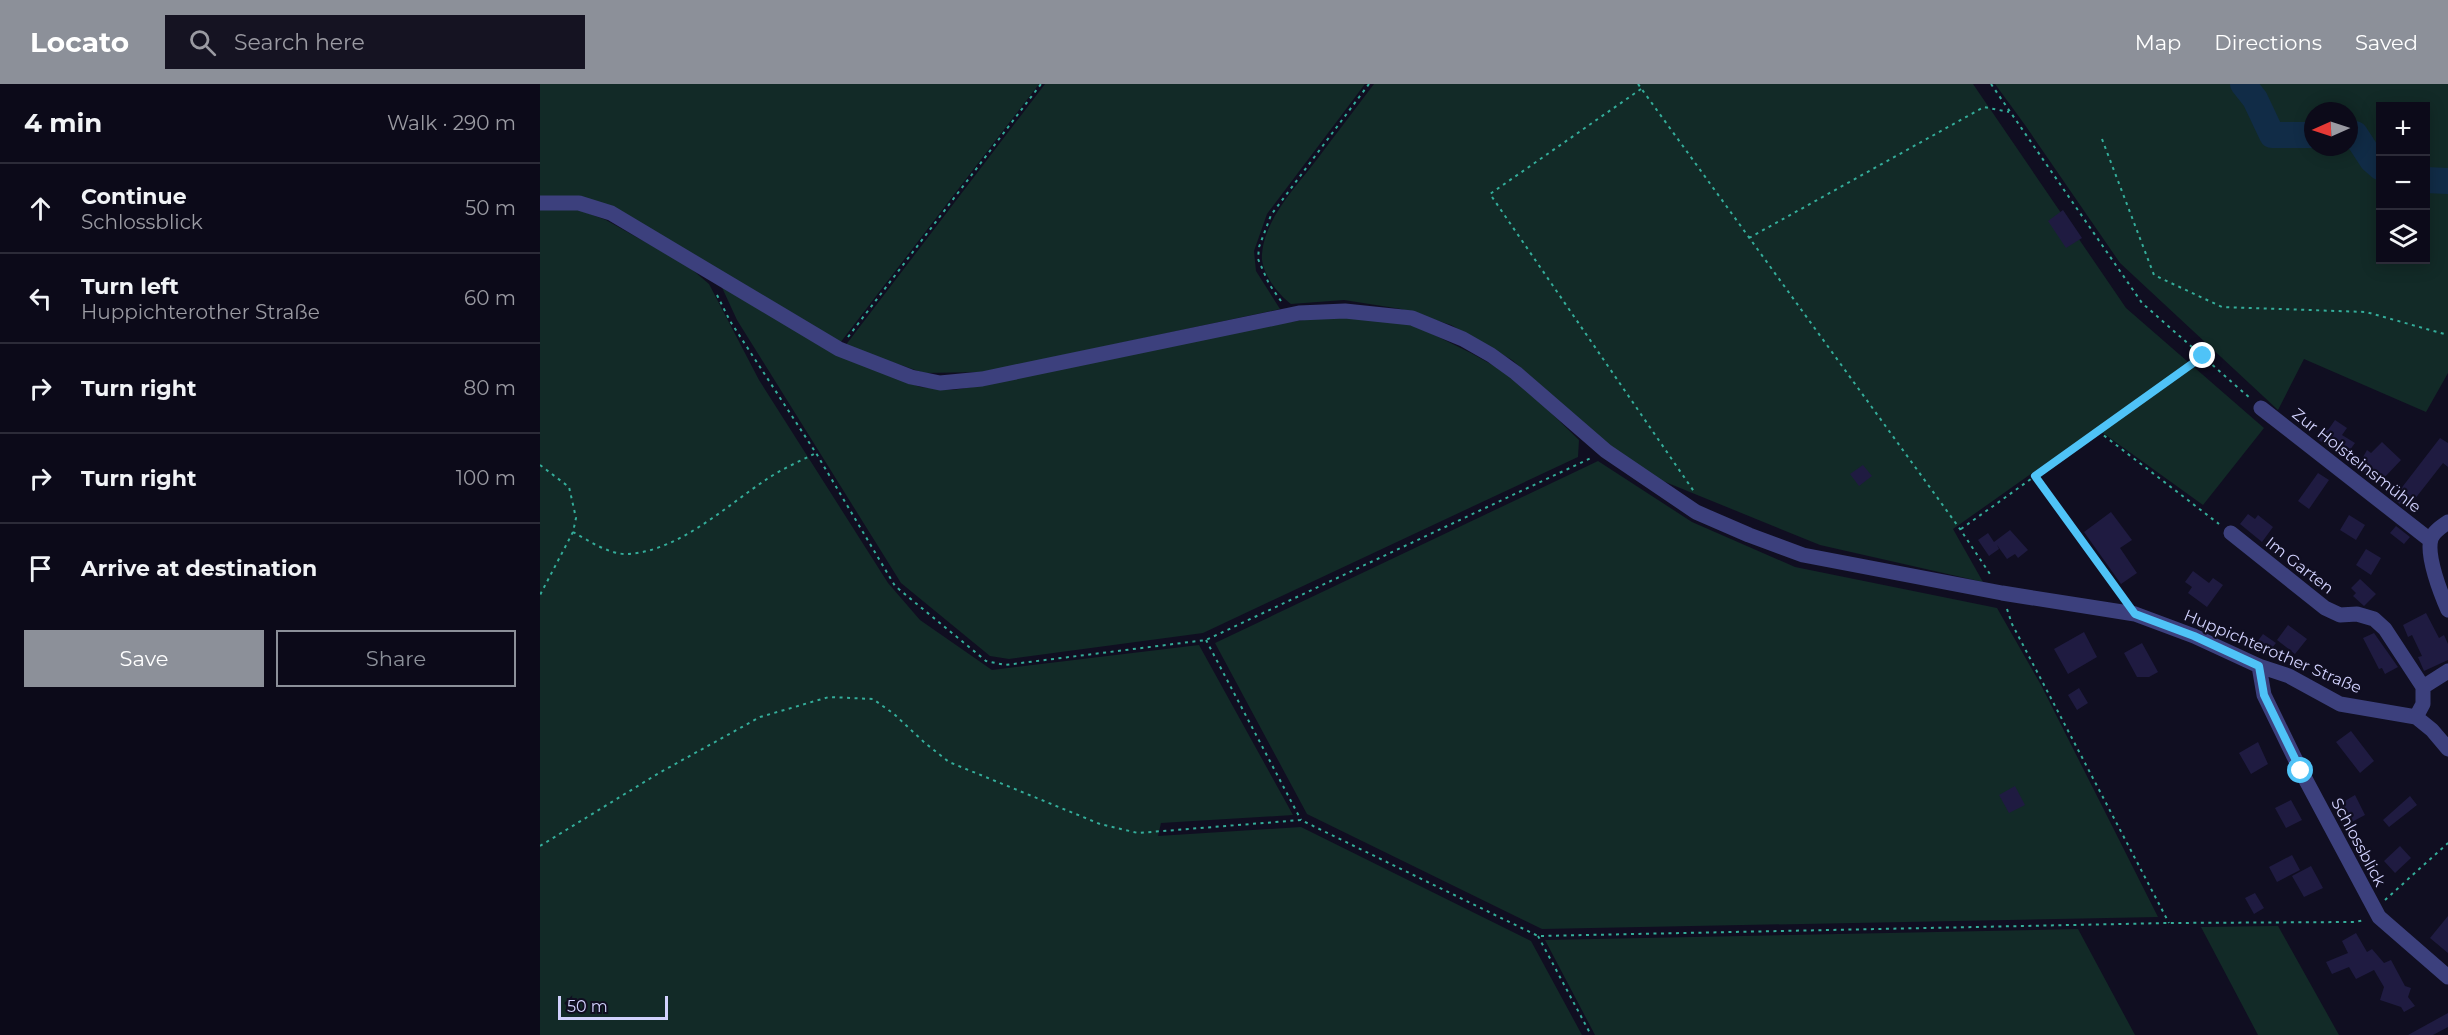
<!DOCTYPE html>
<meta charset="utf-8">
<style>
:root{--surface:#0c0a19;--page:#151322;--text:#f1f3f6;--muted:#9a9aa2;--line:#2c2b38;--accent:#8c9099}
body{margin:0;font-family:Montserrat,sans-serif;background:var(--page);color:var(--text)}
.controls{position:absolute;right:18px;top:18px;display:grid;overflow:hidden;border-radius:0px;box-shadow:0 3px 15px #0003}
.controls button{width:54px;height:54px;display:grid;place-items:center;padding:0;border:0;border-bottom:2px solid var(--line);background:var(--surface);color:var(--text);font:30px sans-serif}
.compass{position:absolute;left:1764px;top:18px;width:54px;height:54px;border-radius:50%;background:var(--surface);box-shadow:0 3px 15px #0003;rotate:267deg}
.scale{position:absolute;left:18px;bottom:15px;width:110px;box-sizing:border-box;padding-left:6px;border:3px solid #d1d1fd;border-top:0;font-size:16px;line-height:21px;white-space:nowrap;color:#d1d1fd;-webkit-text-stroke:4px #100e21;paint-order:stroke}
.stop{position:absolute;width:18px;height:18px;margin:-14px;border:4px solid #4fc3f7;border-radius:50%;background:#fff}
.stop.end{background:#4fc3f7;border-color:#fff;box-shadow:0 2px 6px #0008}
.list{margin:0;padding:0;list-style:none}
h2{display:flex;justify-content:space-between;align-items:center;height:78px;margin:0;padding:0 24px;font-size:26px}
h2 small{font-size:20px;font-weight:400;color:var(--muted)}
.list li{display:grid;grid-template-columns:39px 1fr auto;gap:18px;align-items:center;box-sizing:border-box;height:90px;padding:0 24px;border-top:2px solid var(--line)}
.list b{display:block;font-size:22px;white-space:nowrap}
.list p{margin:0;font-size:20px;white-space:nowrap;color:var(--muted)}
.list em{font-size:20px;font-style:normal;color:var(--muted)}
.actions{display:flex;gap:12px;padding:18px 24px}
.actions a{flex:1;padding:14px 0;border:2px solid var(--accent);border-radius:0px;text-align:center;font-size:21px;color:var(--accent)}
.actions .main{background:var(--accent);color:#fff}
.icon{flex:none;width:33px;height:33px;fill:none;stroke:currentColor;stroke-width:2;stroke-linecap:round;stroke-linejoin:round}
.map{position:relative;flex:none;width:1908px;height:951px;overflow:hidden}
header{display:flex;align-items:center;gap:36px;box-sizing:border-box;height:84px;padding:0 30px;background:var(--accent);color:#fff}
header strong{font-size:28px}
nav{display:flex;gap:33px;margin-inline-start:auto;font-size:21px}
.search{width:420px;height:54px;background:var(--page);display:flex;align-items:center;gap:15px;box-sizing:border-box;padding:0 21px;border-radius:0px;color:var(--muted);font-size:22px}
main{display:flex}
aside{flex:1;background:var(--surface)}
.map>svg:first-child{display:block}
</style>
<header>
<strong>Locato</strong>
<div class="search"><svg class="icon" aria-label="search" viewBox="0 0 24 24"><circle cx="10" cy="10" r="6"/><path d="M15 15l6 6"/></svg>Search here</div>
<nav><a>Map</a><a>Directions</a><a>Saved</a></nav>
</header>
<main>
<aside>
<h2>4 min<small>Walk · 290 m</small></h2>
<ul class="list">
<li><svg class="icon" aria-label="ahead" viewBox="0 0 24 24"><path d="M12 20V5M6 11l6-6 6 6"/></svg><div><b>Continue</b><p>Schlossblick</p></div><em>50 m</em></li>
<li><svg class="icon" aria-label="left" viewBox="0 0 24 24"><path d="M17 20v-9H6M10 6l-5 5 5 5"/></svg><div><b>Turn left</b><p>Huppichterother Straße</p></div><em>60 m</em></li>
<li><svg class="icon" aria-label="right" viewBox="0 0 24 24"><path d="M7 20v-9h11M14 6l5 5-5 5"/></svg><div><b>Turn right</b></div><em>80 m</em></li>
<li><svg class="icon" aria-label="right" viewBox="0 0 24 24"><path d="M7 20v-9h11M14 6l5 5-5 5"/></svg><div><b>Turn right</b></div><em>100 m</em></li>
<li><svg class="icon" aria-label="arrive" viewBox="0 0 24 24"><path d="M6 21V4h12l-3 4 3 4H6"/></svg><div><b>Arrive at destination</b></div></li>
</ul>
<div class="actions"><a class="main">Save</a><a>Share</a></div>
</aside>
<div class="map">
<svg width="1908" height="951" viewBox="0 0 1908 951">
<rect width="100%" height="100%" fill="#100e21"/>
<!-- green -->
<path fill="#122a27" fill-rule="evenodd" d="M0,0H499L300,259L113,146L0,114Z
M505,0H825L727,130L714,167L716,187L740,225L444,288L384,289L305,262Z
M834,0H1433L1586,224L1724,344L1663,421L1556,344L1413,445L1443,498L1280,461L1118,395L1065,358L972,276L911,241L861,225L804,216L751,220C738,210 720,188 722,170C725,133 757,102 778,74C796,50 815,25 834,0Z
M1455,0H1908V289L1886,328L1764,275L1738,326L1580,179L1485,41ZM1840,22H1886V176H1840ZM1773,27H1809V63H1773Z
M0,126H39L66,136L148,182L169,200L219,296L348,499L380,536L452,586L659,561L753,731L621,739L618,752L761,743L991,857L1042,951H0Z
M179,197L298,271L380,303L413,306L446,301L703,245L804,230L874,241L931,269L974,293L1039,356L1038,373L663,549L469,575L450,572L361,499L197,236Z
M1058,377L1152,438L1255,483L1457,524L1501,601L1618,833L1002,845L767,730L675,559Z
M1738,842L1799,951H1718L1661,843Z
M1538,845L1595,951H1055L1005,856Z"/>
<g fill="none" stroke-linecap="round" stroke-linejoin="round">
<!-- river -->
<path stroke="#112c47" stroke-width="26" d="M1703,0L1715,15L1732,51H1773
M1809,49L1815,50L1832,76L1840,83
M1886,96L1908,97"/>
</g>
<!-- building -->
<path fill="#1f1b41" d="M1523,126L1542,154L1526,164L1508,137Z
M1795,336L1807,344L1802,351L1815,359L1804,374L1776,354L1783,343L1788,346Z
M1900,354L1908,359V383L1903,379L1867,425L1853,415Z
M1842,358L1861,376L1843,395L1834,387L1829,392L1818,382L1827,366L1831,369Z
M1323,381L1332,392L1319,402L1310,390Z
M1778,389L1789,396L1769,425L1758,417Z
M1571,428L1592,456L1580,464L1597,489L1581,500L1544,448Z
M1708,430L1715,435L1718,431L1733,443L1722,458L1700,440Z
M1809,431L1825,441L1816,456L1800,446Z
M1856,442L1870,453L1864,460L1850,449Z
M1470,446L1488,466L1478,474L1475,470L1467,475L1457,461L1459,465L1449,472L1438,456L1448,449L1454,458Z
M1826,465L1841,474L1831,491L1816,481Z
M1653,487L1669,499L1673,494L1683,501L1667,523L1648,509L1652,503L1645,498Z
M1820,495L1836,510L1824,522L1813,512L1816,509L1811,504Z
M1886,529L1899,554L1904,551L1908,560V576L1884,587L1878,573L1882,572L1872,551L1868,553L1863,541Z
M1748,541L1767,555L1755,570L1737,556Z
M1544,548L1557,573L1528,590L1514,565Z
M1834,549L1858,583L1845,590L1842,584L1839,585L1823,554Z
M1723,550L1736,559L1726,571L1714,562Z
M1602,559L1618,588L1609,593H1597L1584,569Z
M1539,604L1548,619L1537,626L1528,611Z
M1811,647L1834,677L1820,689L1796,658Z
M1718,658L1728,680L1711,690L1699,669Z
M1475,702L1485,721L1469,729L1459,711Z
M1815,711L1825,731L1808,740L1798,721Z
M1870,712L1877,721L1849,743L1843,736Z
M1751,716L1762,736L1746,744L1735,724Z
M1860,762L1871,774L1855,789L1844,777Z
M1752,771L1760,786L1737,798L1729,783Z
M1771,782L1783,804L1764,813L1752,792Z
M1715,809L1724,824L1714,830L1705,814Z
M1908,832V869L1890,854Z
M1816,849L1827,868L1832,865L1844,879L1851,876L1865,902L1871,904L1868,913L1875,922L1864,928L1861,923L1840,916L1844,903L1834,886L1816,895L1809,883L1792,890L1786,878L1808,869L1802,857Z
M1908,929V943L1893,951H1868Z"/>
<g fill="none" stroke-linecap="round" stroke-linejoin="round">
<!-- path -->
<path stroke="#34ad9a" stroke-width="2" stroke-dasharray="3 4.5" stroke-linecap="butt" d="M1098,0L1420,445L1450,490
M1451,0L1602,219L1711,315
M1101,5L950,110L1155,409
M1562,55L1614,191L1682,223L1826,228L1908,251
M1209,154L1444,23L1469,28
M177,211L190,237L276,369L355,502L446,577L465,581L666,556L1051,374
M741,217L729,200L718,175L719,163L731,131L829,0
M308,253L501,0
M1558,347L1679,440
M0,381L29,403L36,434L33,448L0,511
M1495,392L1583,513
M1421,445L1663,272
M33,448C49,457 70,471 88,470C139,467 186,422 227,395C242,385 260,377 276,369
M1467,525L1472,540L1629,839
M666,556L761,736
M0,762L119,689L220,633L289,613L333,615L354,630L385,659L409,678L560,740L598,749L761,736L998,852L1629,839L1814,838L1825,836
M1845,816L1908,759
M998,852L1051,951"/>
<!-- street -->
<path stroke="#3c407d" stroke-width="15" d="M0,119H39L71,129L299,265L371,293L400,299L442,295L759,229L805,227L872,234L923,255L951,271L976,289L1066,367L1156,428L1209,451L1263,471L1462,509L1595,530L1654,552L1719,582L1749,592L1800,620L1876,633L1892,646L1908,665
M1721,324L1890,456
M1908,438C1902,442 1893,448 1891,455C1886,472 1901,510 1908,526
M1691,449L1785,524L1800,531L1817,530L1834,535L1845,545L1883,603
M1719,582L1724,611L1761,687L1839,833L1908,893
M1876,633L1883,620V603L1908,587"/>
</g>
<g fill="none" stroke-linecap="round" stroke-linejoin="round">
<!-- route -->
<path stroke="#4fc3f7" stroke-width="8" d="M1663,272L1495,392L1595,530L1654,552L1719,582L1724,611L1761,687"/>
</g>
<g text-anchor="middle" stroke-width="4.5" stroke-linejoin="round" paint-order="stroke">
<!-- street labels -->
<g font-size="16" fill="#d1d1fd" stroke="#100e21">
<text transform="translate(1817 376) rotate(38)" y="6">Zur Holsteinsmühle</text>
<text transform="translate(1760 481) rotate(38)" y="6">Im Garten</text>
<text transform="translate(1733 567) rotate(23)" y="6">Huppichterother Straße</text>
<text transform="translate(1819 758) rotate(62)" y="6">Schlossblick</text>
</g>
</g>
</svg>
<div class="controls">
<button>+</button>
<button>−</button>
<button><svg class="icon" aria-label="layers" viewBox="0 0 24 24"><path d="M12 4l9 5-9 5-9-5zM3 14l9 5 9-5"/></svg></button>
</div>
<svg class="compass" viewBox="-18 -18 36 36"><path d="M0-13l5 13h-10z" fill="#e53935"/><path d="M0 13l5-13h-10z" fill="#9a9aa2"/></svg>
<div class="scale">50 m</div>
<div class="stop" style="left:1761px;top:687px"></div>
<div class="stop end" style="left:1663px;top:272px"></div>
</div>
</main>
